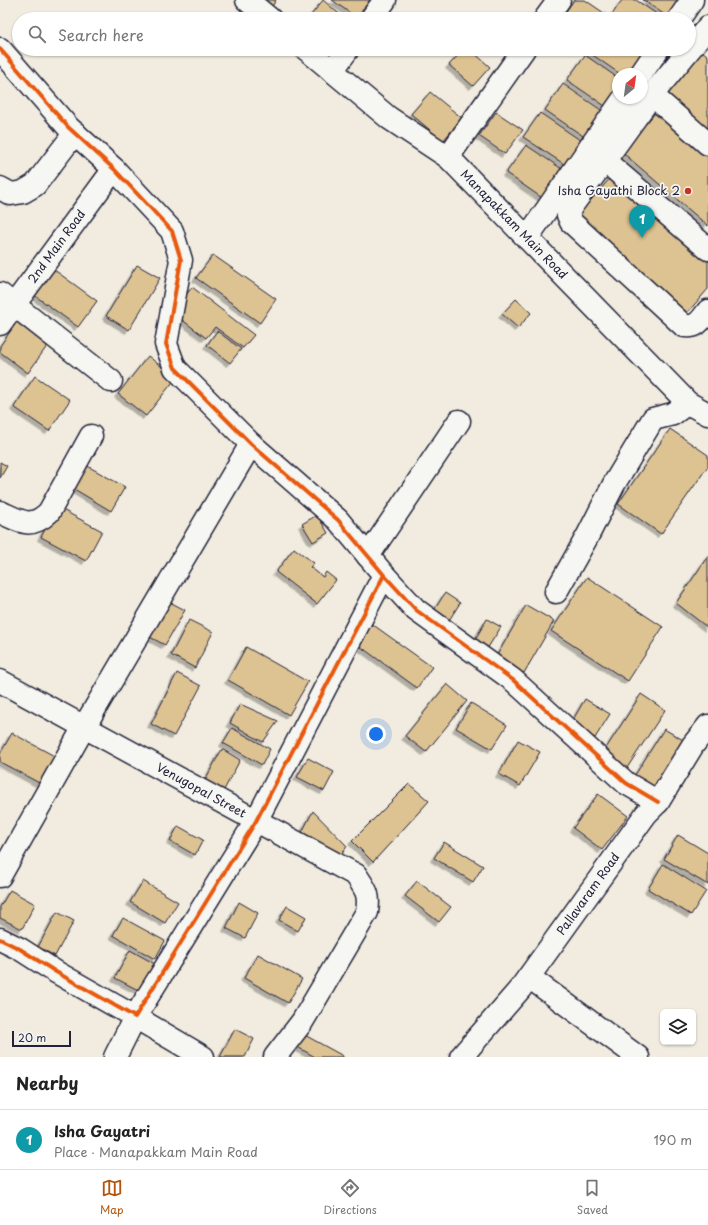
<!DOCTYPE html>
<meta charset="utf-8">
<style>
:root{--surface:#fff;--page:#f2f2f2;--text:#222;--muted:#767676;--line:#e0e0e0;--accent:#b45309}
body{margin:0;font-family:"Playpen Sans",sans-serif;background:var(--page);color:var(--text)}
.controls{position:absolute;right:12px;bottom:12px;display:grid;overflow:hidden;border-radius:6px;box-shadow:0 1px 3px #0004}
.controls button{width:36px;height:36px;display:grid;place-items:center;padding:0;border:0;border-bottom:1px solid var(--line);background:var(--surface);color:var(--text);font:20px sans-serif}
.compass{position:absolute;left:612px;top:68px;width:36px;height:36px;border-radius:50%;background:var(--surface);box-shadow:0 1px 3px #0004;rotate:29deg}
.scale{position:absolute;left:12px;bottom:10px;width:59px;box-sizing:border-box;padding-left:4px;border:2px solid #22223b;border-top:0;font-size:11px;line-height:14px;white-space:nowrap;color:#22223b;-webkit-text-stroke:3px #f6f6f2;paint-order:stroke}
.you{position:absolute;left:376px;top:734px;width:14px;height:14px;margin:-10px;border:3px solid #fff;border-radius:50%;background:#1a73e8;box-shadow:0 0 0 6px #1a73e833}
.badge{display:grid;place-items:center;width:26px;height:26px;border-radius:50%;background:var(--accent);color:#fff;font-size:13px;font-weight:700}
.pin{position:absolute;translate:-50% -33px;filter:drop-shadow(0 1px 2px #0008)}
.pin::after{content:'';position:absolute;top:21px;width:14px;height:12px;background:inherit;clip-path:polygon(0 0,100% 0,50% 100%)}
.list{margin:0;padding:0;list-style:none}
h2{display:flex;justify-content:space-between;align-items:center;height:52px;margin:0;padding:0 16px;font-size:17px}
h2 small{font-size:13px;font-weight:400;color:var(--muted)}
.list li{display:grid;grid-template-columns:26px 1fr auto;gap:12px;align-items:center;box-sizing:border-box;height:60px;padding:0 16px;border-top:1px solid var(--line)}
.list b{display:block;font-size:15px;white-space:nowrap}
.list p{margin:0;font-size:13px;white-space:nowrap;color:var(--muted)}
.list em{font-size:13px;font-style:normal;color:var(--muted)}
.icon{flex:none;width:22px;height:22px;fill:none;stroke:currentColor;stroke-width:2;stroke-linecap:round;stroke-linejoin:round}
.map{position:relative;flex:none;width:708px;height:1057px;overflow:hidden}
.search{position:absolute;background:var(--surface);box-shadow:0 1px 3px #0004;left:12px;right:12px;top:12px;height:44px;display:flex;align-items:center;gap:10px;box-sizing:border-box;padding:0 14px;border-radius:22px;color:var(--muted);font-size:15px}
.sheet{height:112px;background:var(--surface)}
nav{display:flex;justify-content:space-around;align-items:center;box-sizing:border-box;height:56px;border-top:1px solid var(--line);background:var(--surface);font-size:11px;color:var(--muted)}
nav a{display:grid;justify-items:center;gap:2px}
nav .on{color:var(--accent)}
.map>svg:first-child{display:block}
</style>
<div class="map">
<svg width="708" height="1057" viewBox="0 0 708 1057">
<defs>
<filter id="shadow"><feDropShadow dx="-3.5" dy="3.5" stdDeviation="0" flood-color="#0004"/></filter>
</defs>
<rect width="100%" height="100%" fill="#f1ecdf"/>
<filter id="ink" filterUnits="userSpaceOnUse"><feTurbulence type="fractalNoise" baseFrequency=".025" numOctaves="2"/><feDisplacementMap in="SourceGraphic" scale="8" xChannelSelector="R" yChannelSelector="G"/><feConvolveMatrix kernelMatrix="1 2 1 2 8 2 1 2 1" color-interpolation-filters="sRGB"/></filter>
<g filter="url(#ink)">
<!-- building -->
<path fill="#ddc292" stroke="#22223b" filter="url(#shadow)" d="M259,0H276L271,8Z
M323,0L345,19H308Z
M332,0H370L357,18Z
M574,0H585L607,15L604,19H565L562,17Z
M622,0H636L664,19H609Z
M643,0H680L668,17Z
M464,49H470L490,67L473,86L449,65Z
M588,49H639L644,52L629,74H620L587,51Z
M700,49L708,56V131L663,92Z
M585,55L618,78V88L605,106L567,80Z
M563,84L604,112L586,138L545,110Z
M430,92L462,118L443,141L411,114Z
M496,112L523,130L505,154L479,136Z
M656,112L708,157V226L622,152Z
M540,113L583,142L567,166L523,137Z
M526,145L568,173L548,202L506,173Z
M612,176L708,260V289L687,313L576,217Z
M213,255L276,299L260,323L196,278Z
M137,265L160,278L129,330L106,316Z
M53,269L97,301L78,327L34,295Z
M192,287L254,335L243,348L215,327L206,338L173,313Z
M516,299L531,313L518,328L502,314Z
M19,319L50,342L28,373L0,352V346Z
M217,331L241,349L230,363L207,345Z
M148,356L176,378L146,416L118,394Z
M35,376L70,400L49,431L14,407Z
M670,429L708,455V466L661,534L618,504Z
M0,462L7,466L0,478Z
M82,463L125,487L111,511L69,486Z
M57,507L102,531L86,561L41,537Z
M317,515L328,533L313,542L302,524Z
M294,548L314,563L310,567L323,577L326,572L336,580L317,604L276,572Z
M708,556V628L676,603Z
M587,577L663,627L628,681L551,631Z
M445,593L460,603L446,625L431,615Z
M166,600L185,610L165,645L146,635Z
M526,605L554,621L524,673L496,657Z
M487,619L501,627L487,649L474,641Z
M189,620L213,632L195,668L171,655Z
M372,624L432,667L417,688L357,644Z
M246,647L308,682L289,715L228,680Z
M177,673L201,686L174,736L151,724Z
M447,684L467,701L426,752L405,736Z
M641,694L665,710L625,771L601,756Z
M585,699L610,714L595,738L571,723Z
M471,703L507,725L492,749L456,728Z
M240,704L278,721L263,742L230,723Z
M232,728L270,749L262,765L223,743Z
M664,729L685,741L656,788L635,775Z
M12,733L58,758L43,785L0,762V754Z
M518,740L540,752L520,786L499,774Z
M222,749L240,760L224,790L205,780Z
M308,758L334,772L324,791L297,777Z
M409,784L429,801L373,862L352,841Z
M598,794L628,816L602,850L573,828Z
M313,811L347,846L341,856L300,836Z
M178,826L203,840L195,855L170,841Z
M678,835L708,853V885L664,859Z
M444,842L483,866L473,882L434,858Z
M663,864L706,891L691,915L648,889Z
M143,881L178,902L165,923L130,902Z
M417,881L451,907L439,922L405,896Z
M10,890L35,904L22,929L0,918V907Z
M239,902L258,913L245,938L226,928Z
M287,906L306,917L298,931L279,920Z
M57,912L74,921L55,956L38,947Z
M123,918L165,941L155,959L113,935Z
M130,950L155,964L140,991L115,978Z
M258,954L302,979L288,1003L244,978Z
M235,1029L254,1039L245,1057H220Z
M301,1033L343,1056V1057H315L294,1045Z"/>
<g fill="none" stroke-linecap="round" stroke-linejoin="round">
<defs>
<g id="minor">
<path d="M371,19L385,0"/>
<path d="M545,19L559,0"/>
<path d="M679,19L692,0"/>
<path d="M0,49L68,127L114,169L172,231L181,260L166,344L175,368L251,444L338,520L384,575L416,610L513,680L626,783L658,802"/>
<path d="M332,71L348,49"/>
<path d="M641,74L658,49"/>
<path d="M652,95L708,27"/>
<path d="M708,144L652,95L571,207L568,215L571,222L684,326C697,328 701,320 708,311"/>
<path d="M448,157L524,49"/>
<path d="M605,161L708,249"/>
<path d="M0,188L11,194L23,192L35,185L75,133"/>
<path d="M527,238L624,98"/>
<path d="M0,294L111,381"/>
<path id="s1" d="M0,324L114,169"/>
<path d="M0,512C20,521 31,530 49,512L91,436"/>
<path d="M368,556L459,421"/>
<path d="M556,592L587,537L614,484L653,419L673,414L688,403"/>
<path id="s2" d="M0,681L356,875C366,890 370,894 367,912L302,1022L275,1057"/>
<path d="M0,876L84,727L251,444"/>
<path d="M0,939L20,949L56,972L135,1017L256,821L384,575"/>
<path d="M529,977L638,1057"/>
<path d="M115,1057L135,1017L203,1057"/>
<path id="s3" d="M461,1057L520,989L646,814L658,802L693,745L708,726"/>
</g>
<g id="major">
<path d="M247,0L270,19"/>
<path id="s4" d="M306,49L389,118L448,157L688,403L708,414"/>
</g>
</defs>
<!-- minor casing -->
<use href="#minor" stroke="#22223b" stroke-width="25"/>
<!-- major casing -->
<use href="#major" stroke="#22223b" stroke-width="25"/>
<!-- minor -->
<use href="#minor" stroke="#f6f6f2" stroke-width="22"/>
<!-- major -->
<use href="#major" stroke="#f6f6f2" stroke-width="22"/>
<defs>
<path id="cycleway" d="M0,49L68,127L114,169L172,231L181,260L166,344L175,368L251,444L338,520L384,575L416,610L513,680L626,783L658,802
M0,939L20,949L56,972L135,1017L256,821L384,575"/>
</defs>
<!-- cycleway casing -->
<use href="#cycleway" stroke="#f6f6f2" stroke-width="6"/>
<!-- cycleway -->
<use href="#cycleway" stroke="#e8590c" stroke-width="4"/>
</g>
</g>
<!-- markers -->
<circle fill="#c8321e" stroke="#f6f6f2" stroke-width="1.5" cx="688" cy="191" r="4"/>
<g text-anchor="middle" stroke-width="3.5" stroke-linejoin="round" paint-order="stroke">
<!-- poi labels -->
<g font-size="12" fill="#22223b" stroke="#f6f6f2" text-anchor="end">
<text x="680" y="195">Isha Gayathi Block 2</text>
</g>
<!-- street labels -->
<g font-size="12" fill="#22223b" stroke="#f6f6f2">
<text dy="4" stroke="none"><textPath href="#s4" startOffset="273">Manapakkam Main Road</textPath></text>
<text dy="4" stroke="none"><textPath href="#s1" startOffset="96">2nd Main Road</textPath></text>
<text dy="4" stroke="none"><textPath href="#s2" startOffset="229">Venugopal Street</textPath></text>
<text dy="4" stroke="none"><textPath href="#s3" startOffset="207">Pallavaram Road</textPath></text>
</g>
</g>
</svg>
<div class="controls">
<button><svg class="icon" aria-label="layers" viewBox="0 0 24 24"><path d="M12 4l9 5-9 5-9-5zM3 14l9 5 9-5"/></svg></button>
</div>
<svg class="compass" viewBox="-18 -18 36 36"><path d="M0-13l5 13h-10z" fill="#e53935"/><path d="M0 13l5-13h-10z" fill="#767676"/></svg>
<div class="scale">20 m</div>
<div class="you"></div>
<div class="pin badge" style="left:642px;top:238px;background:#0f9aa8">1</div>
<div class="search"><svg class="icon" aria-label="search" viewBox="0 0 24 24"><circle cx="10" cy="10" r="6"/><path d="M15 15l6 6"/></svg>Search here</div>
</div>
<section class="sheet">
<h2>Nearby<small></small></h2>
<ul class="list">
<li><span class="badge" style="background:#0f9aa8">1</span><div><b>Isha Gayatri</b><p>Place · Manapakkam Main Road</p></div><em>190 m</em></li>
</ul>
</section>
<nav>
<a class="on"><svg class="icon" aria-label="map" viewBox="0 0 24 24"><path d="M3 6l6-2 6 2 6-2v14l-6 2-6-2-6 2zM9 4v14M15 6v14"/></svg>Map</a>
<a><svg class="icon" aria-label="directions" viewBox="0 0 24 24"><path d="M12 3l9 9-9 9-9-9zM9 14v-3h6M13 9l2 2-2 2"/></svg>Directions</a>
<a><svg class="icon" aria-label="saved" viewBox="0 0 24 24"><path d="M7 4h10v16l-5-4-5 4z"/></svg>Saved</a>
</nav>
